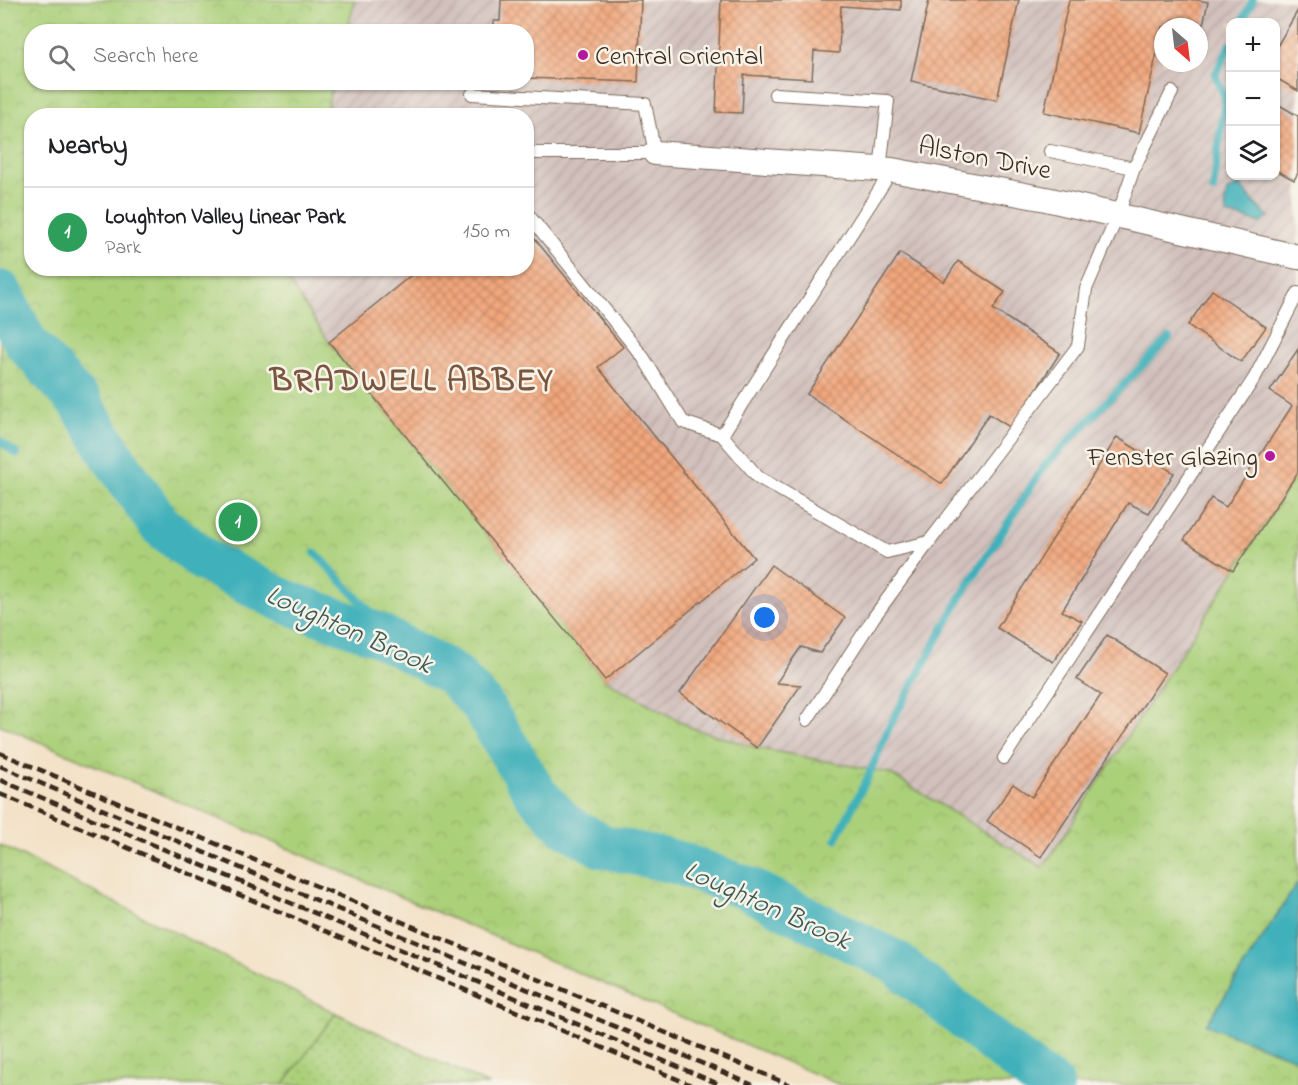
<!DOCTYPE html>
<meta charset="utf-8">
<style>
:root{--surface:#fff;--page:#f2f2f2;--text:#202124;--muted:#757577;--line:#e0e0e0;--accent:#b5179e}
body{margin:0;font-family:"Indie Flower",sans-serif;background:var(--page);color:var(--text)}
.controls{position:absolute;right:18px;top:18px;display:grid;overflow:hidden;border-radius:12px;box-shadow:0 2px 4px #0004}
.controls button{width:54px;height:54px;display:grid;place-items:center;padding:0;border:0;border-bottom:2px solid var(--line);background:var(--surface);color:var(--text);font:30px sans-serif}
.compass{position:absolute;left:1154px;top:18px;width:54px;height:54px;border-radius:50%;background:var(--surface);box-shadow:0 2px 4px #0004;rotate:152deg}
.you{position:absolute;left:765px;top:618px;width:21px;height:21px;margin:-15px;border:4px solid #fff;border-radius:50%;background:#1a73e8;box-shadow:0 0 0 9px #1a73e833}
.badge{display:grid;place-items:center;width:39px;height:39px;border-radius:50%;background:var(--accent);color:#fff;font-size:20px;font-weight:700}
.pin{position:absolute;translate:-50% -50%;border:3px solid #fff;box-shadow:0 2px 6px #0006}
.list{margin:0;padding:0;list-style:none}
h2{display:flex;justify-content:space-between;align-items:center;height:78px;margin:0;padding:0 24px;font-size:26px}
h2 small{font-size:20px;font-weight:400;color:var(--muted)}
.list li{display:grid;grid-template-columns:39px 1fr auto;gap:18px;align-items:center;box-sizing:border-box;height:90px;padding:0 24px;border-top:2px solid var(--line)}
.list b{display:block;font-size:22px;white-space:nowrap}
.list p{margin:0;font-size:20px;white-space:nowrap;color:var(--muted)}
.list em{font-size:20px;font-style:normal;color:var(--muted)}
.icon{flex:none;width:33px;height:33px;fill:none;stroke:currentColor;stroke-width:2;stroke-linecap:round;stroke-linejoin:round}
.map{position:relative;flex:none;width:1298px;height:1085px;overflow:hidden}
.search{position:absolute;background:var(--surface);box-shadow:0 2px 4px #0004;left:24px;top:24px;width:510px;height:66px;display:flex;align-items:center;gap:15px;box-sizing:border-box;padding:0 21px;border-radius:24px;color:var(--muted);font-size:22px}
.panel{position:absolute;background:var(--surface);box-shadow:0 2px 4px #0004;left:24px;top:108px;width:510px;height:168px;border-radius:24px}
.map>svg:first-child{display:block}
</style>
<div class="map">
<svg width="1298" height="1085" viewBox="0 0 1298 1085">
<defs>
<pattern id="industrial-furrows" width="10" height="10" patternUnits="userSpaceOnUse" patternTransform="scale(1.5)"><rect width="10" height="10" fill="#d1c0bc"/><path d="M-1 1l2-2M0 10L10 0M9 11l2-2" fill="none" stroke="#b4a5a1"/></pattern>
<pattern id="park-crowns" width="20" height="18" patternUnits="userSpaceOnUse" patternTransform="scale(1.5)"><rect width="20" height="18" fill="#abd07a"/><path d="M2 6a3 3 0 1 1 6 0M12 15a3 3 0 1 1 6 0" fill="none" stroke="#94b369"/></pattern>
<pattern id="garden-dots" width="8" height="8" patternUnits="userSpaceOnUse" patternTransform="scale(1.5)"><rect width="8" height="8" fill="#abd07a"/><path d="M2 2h.1M6 6h.1" fill="none" stroke="#94b369" stroke-width="1.8" stroke-linecap="round"/></pattern>
<pattern id="building-cross-hatch" width="8" height="8" patternUnits="userSpaceOnUse" patternTransform="scale(1.5)"><rect width="8" height="8" fill="#f2a77d"/><path d="M0 0l8 8M0 8l8-8" fill="none" stroke="#c58866"/></pattern>
</defs>
<rect width="100%" height="100%" fill="#f7f3e8"/>
<filter id="ink" filterUnits="userSpaceOnUse"><feTurbulence type="fractalNoise" baseFrequency=".0167" numOctaves="2"/><feDisplacementMap in="SourceGraphic" scale="12" xChannelSelector="R" yChannelSelector="G"/><feConvolveMatrix kernelMatrix="1 2 1 2 8 2 1 2 1" color-interpolation-filters="sRGB"/></filter>
<filter id="wash" filterUnits="userSpaceOnUse"><feTurbulence type="fractalNoise" baseFrequency=".008" numOctaves="4" result="noise"/><feDisplacementMap in="SourceGraphic" scale="24" xChannelSelector="R" yChannelSelector="G"/><feGaussianBlur stdDeviation="1.35" result="paint"/><feColorMatrix in="noise" values="0 0 0 0 0 0 0 0 0 0 0 0 0 0 0 0 0 1.4 0 .05"/><feComposite in="paint" operator="in"/></filter>
<g filter="url(#wash)">
<rect width="100%" height="100%" fill="#f3e2c8"/>
<!-- industrial -->
<path fill="url(#industrial-furrows)" fill-rule="evenodd" d="M355,0H1298V472L1044,868L889,773L757,748L692,728L605,680L329,342L284,274L285,268H526V116L325,115L333,83L526,82V32L347,31ZM1230,22H1276V176H1230ZM1163,27H1199V63H1163Z"/>
<!-- park -->
<path fill="url(#park-crowns)" stroke="#737d4c" stroke-width="1.5" d="M0,0H355L347,31L32,32V82L333,83L325,115L32,116V268L285,269L284,274L329,342L605,680L692,728L757,748L889,773L1043,868L1298,472V1085H840L0,725Z
M0,845L336,1013L283,1085H0Z"/>
<!-- garden -->
<path fill="url(#garden-dots)" stroke="#737d4c" stroke-width="1.5" d="M336,1013L489,1085H283Z"/>
<!-- water -->
<path fill="#40b0ba" stroke="#3e6d6c" stroke-width="1.5" d="M1240,185L1256,205L1269,217L1261,223L1226,214L1225,203L1227,191Z
M1298,882V1060L1206,1025Z"/>
<g fill="none" stroke-linecap="round" stroke-linejoin="round">
<!-- stream -->
<path stroke="#40b0ba" stroke-width="8" d="M1242,22L1253,0
M1213,190L1225,97L1215,75L1230,45
M0,441L17,454
M315,553L407,650
M836,839L868,777L890,725L962,595L1044,466L1169,338"/>
<!-- river -->
<path stroke="#40b0ba" stroke-width="44" d="M0,292L26,343L81,404L113,457L160,525L204,560L284,601L377,634L453,674L482,705L536,794L565,825L602,846L679,863L746,888L895,962L996,1044L1043,1080L1052,1085"/>
</g>
<g id="blocks">
<!-- building -->
<path fill="url(#building-cross-hatch)" d="M501,0H641L638,82L526,78V32H494V21H500Z
M721,0H901V10L841,6L839,53L814,51L812,79L744,75L742,113L716,112Z
M929,0H1019L997,100L911,81Z
M1069,0H1198L1208,2L1200,39L1199,27H1163V40L1160,39L1139,133L1044,112Z
M1298,10V91L1276,78V48Z
M1276,103L1298,116V173L1294,180L1276,170Z
M526,228L623,347L598,367L754,558L605,680L329,342L420,268H526Z
M900,253L944,282L958,261L1005,292L993,309L1060,353L1011,428L989,414L942,484L807,394Z
M1212,290L1266,327L1241,362L1188,325Z
M1298,349V472L1233,571L1184,540L1211,498L1226,507L1292,406L1270,391Z
M1117,437L1174,473L1149,513L1128,503L1062,611L1082,621L1053,662L997,628Z
M771,565L845,618L820,653L801,647L776,683L801,685L757,748L680,693Z
M1107,635L1165,673L1041,857L987,821L1013,784L1032,797L1101,695L1077,679Z"/>
</g>
</g>
<g filter="url(#ink)">
<use href="#blocks" fill-opacity="0" stroke="#7b6a5a" stroke-width="1.5"/>
<g fill="none" stroke-linecap="round" stroke-linejoin="round">
<defs>
<path id="lane" d="M472,94L645,104L655,153H526
M775,94L888,101L880,169
M1050,151L1134,168
M526,212L643,357L683,422L722,435L892,170
M722,435L758,477L887,552L929,542L1078,346L1086,289L1118,215L1134,168L1172,92
M807,720L874,617L929,542
M1004,758L1255,377L1298,293"/>
<path id="street" d="M655,153L892,170L1046,199L1298,257"/>
</defs>
<!-- lane casing -->
<use href="#lane" stroke="#7b6a5a" stroke-width="14"/>
<!-- street casing -->
<use href="#street" stroke="#7b6a5a" stroke-width="26"/>
<!-- lane -->
<use href="#lane" stroke="#fff" stroke-width="12"/>
<!-- street -->
<use href="#street" stroke="#fff" stroke-width="24"/>
<!-- rail -->
<path stroke="#3b2a1e" stroke-width="4.5" stroke-dasharray="9 4.5" stroke-linecap="butt" d="M0,753L790,1085
M0,766L753,1085
M0,780L721,1085
M0,794L691,1085"/>
</g>
</g>
<!-- markers -->
<g fill="#b5179e" stroke="#f7f3e8" stroke-width="2">
<circle cx="583" cy="55" r="6"/>
<circle cx="1270" cy="456" r="6"/>
</g>
<g text-anchor="middle" stroke-width="5" stroke-linejoin="round" paint-order="stroke">
<!-- poi labels -->
<g font-size="27" fill="#3b2a1e" stroke="#f7f3e8" text-anchor="start">
<text x="595" y="64">Central Oriental</text>
<text x="1258" y="465" text-anchor="end">Fenster Glazing</text>
</g>
<!-- street labels -->
<g font-size="27" fill="#3b2a1e" stroke="#f7f3e8">
<text transform="translate(985 157) rotate(11)" y="9">Alston Drive</text>
</g>
<!-- water labels -->
<g font-size="28" font-style="italic" fill="#3d5955" stroke="#f7f3e8">
<text transform="translate(350 628) rotate(24)" y="10">Loughton Brook</text>
<text transform="translate(768 904) rotate(24)" y="10">Loughton Brook</text>
</g>
<!-- district labels -->
<g font-size="33" font-weight="bold" letter-spacing="1.5" fill="#7b563f" stroke="#f7f3e8">
<text x="412" y="390">BRADWELL ABBEY</text>
</g>
</g>
</svg>
<div class="controls">
<button>+</button>
<button>−</button>
<button><svg class="icon" aria-label="layers" viewBox="0 0 24 24"><path d="M12 4l9 5-9 5-9-5zM3 14l9 5 9-5"/></svg></button>
</div>
<svg class="compass" viewBox="-18 -18 36 36"><path d="M0-13l5 13h-10z" fill="#e53935"/><path d="M0 13l5-13h-10z" fill="#757577"/></svg>
<div class="you"></div>
<div class="pin badge" style="left:238px;top:522px;background:#2e9e5b">1</div>
<div class="search"><svg class="icon" aria-label="search" viewBox="0 0 24 24"><circle cx="10" cy="10" r="6"/><path d="M15 15l6 6"/></svg>Search here</div>
<section class="panel">
<h2>Nearby<small></small></h2>
<ul class="list">
<li><span class="badge" style="background:#2e9e5b">1</span><div><b>Loughton Valley Linear Park</b><p>Park</p></div><em>150 m</em></li>
</ul>
</section>
</div>
